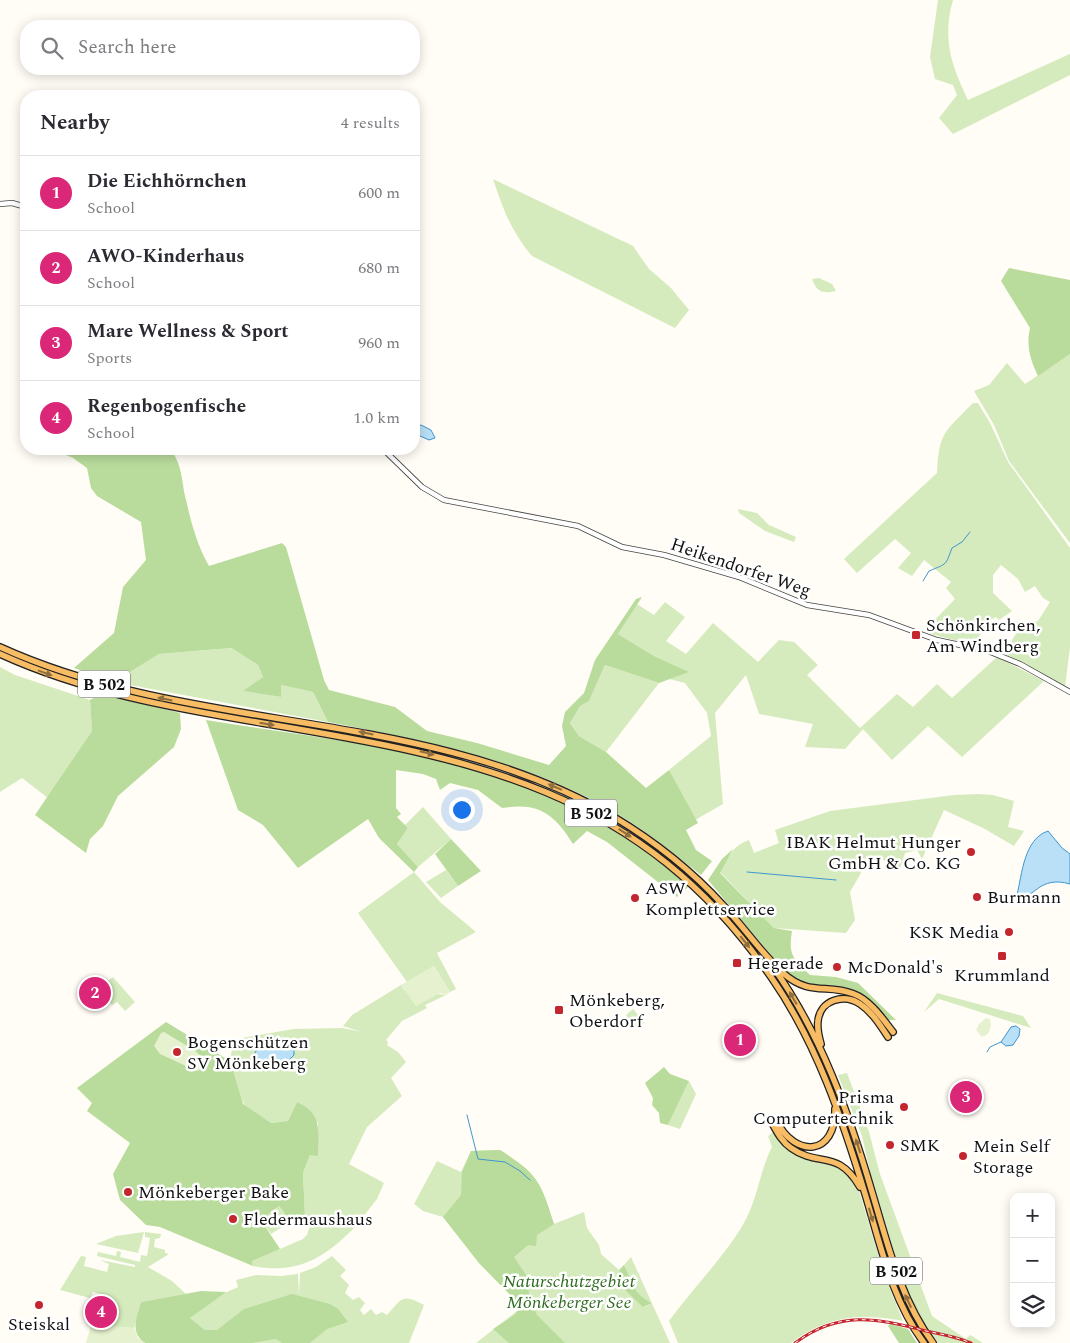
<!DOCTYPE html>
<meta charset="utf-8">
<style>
:root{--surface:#fff;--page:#f7f7f7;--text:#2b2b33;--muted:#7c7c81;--line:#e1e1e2;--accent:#db2777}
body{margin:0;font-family:Spectral,serif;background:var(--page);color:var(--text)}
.controls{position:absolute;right:15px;bottom:15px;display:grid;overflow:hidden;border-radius:10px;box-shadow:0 2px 12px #0003}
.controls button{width:45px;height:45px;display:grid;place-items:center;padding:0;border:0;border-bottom:1px solid var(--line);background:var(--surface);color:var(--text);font:25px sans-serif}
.you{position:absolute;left:461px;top:809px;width:18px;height:18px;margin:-12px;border:4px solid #fff;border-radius:50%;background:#1a73e8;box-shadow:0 0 0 8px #1a73e833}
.badge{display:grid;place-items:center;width:32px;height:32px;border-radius:50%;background:var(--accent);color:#fff;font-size:16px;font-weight:700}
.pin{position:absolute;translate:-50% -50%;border:2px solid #fff;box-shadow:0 1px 5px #0006}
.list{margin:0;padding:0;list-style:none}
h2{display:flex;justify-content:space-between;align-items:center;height:65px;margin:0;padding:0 20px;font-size:21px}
h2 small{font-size:16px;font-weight:400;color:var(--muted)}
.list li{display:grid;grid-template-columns:32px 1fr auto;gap:15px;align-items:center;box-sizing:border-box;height:75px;padding:0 20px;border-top:1px solid var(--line)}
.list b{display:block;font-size:19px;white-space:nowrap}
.list p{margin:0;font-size:16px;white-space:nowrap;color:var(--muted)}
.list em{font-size:16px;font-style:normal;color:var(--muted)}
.icon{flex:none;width:28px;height:28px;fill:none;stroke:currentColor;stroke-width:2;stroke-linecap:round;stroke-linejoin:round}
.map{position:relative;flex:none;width:1070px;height:1343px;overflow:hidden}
.search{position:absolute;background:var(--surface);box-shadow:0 2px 12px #0003;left:20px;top:20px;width:400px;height:55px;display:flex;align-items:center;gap:12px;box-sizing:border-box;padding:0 18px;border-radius:20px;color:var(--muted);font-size:19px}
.panel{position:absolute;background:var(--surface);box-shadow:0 2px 12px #0003;left:20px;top:90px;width:400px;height:365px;border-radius:20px}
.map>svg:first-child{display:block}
</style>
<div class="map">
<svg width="1070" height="1343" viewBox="0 0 1070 1343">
<rect width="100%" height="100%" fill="#fffdf5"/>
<!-- green -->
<path fill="#d5ebbd" d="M938,0H953C942,38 951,65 968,100L1070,54V75L953,134L939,118L957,95L953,85L935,79L930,57Z
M493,179L633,246L649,269L671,288L689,310L675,328L532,256C511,231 503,209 493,179Z
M819,278L832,284L836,291C822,294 817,292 812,279Z
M1070,354V543L1009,461L994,425L974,391L989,385L1007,363L1025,384Z
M973,403H978L990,423L1008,462L1070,548V647L1065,687L1005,654C1014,636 1017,626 1038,621L1050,602L1043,598L1035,586L1025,592L1018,579L1001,565L993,575V593L1012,611L999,620L996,617L988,621L974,645L927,633L926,629L955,599L946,588L951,582L924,560L912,576L898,568L911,553L895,539L857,573L844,559L937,473C939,431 945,432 973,403Z
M738,509L757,513L769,525L796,537L794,542L765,531L739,513Z
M665,602L685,617L666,641L686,654L713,623L758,662L779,640L794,642L818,665L807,675L860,728L897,694L913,707L937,684L952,698L997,657L1044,681L962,757L928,726L892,760L863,729L845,749L805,747L813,724L759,714L746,675L715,713L723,804L695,820L669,770L711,736L707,713L685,683L669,679L688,672L654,656L618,634L637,604L654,615Z
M233,648L258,665L263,677L244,691L281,697V685L313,692L328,722L114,682L159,654Z
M605,665L659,683L606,752L579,736L570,723L580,705L589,701Z
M0,667L15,675L90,700L92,731L48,798L22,778L0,792Z
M978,794L993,795L1014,801L1008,827L1024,831L1014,846L983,828L944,810L922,859L917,850L905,853L900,868L875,856L856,863L861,873L850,892L855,920L846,933L774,928L720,872C728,858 732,846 749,840L754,853L779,843L775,830L830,811L954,795Z
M423,807L451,839L418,867L397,844L408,828L405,825Z
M446,870L458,886L441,898L426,882Z
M414,872L440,902L476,932L437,953L456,989L450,992L434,966L407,982L358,913Z
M113,977L135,1002L125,1011L117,1002L112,1005L98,988Z
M401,985L404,990L446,995L425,1005L427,1008L402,1021L386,1040L388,1042L387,1045L398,1052L406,1062L391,1078L402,1096L367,1127L349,1164L384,1183L377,1199L359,1222L305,1217L303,1173L310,1155H318V1123L297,1102L288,1121L271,1123C263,1118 247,1111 243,1102C233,1085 221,1050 242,1038L293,1029L343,1028L362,1032L343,1026L352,1015Z
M937,993L1023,1016L1031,1028L939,999L924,1012Z
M633,1009L645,1023L634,1026L626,1015Z
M847,1073L869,1132L880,1174L932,1316L966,1339L970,1335L983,1343H938L918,1316L903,1279L875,1193L862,1136L838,1075Z
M689,1081L696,1094L680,1129L668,1125Z
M775,1131L790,1150L834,1162L853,1180L859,1191L884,1274L903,1321C858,1313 828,1316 791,1343H678L669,1321C692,1289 729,1252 746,1219C758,1196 760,1170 772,1147L768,1136Z
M500,1150C538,1174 540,1182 554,1224L584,1212L587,1228L599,1245L601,1254L619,1270L624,1289L644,1307L652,1303C632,1293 633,1282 624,1265L631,1257L670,1343H476L522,1307L479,1263L443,1217L423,1211L414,1204L437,1161L461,1172L471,1151Z
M279,1206L291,1221L271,1234L261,1220Z
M312,1220L357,1225C326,1257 299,1275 253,1266L252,1261L303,1239L307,1235Z
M144,1232L138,1253L96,1244L116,1236Z
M145,1232L161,1234L160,1238L155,1239L154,1247L165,1250V1253L169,1254L148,1267L172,1281L186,1294L141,1302L134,1328L103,1326L109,1306L104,1304L105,1295L93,1292L90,1298L60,1290L81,1256L86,1257L84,1266L107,1272L109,1264L100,1260L135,1267V1265L97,1256L98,1252L116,1256L117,1251L121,1252L120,1257L140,1262L141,1255L147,1256L150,1238L145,1237Z
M332,1256L346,1270L340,1276L349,1285L345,1293L353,1300L359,1297L365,1303L360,1310L364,1315L371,1309L376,1315L382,1312L387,1315C402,1298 402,1293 424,1305L409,1343H198L205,1330L190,1318L218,1296L238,1287L236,1280L256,1275L281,1276L298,1274L299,1295L300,1273L316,1267Z"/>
<!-- forest -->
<path fill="#b9dc9c" d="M1009,268L1070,280V354L1038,376C1030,359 1026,346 1030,328L1001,281Z
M52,449H170C183,465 181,480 186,500C191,522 197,545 209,566L282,543L286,547L324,680L329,690L395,707L427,731L477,743L549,765L566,746L562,726L565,712L584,693L595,660L636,599L642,597L618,634L654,656L689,672L659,683L605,665L589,701L580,706L570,723L579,736L606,752L646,788L669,770L698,823L686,830L696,850L712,861L701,875C673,853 645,830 614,812C528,761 426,741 328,722L313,692L281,685V697L243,691L263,677L258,665L232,648L159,654L114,682L74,668L114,633L123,587L146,560L141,522L97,496L91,488L87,468L73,458Z
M102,693L180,713L181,729L174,747L118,796L103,826L90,839L86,853L35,815L92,731L90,700Z
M206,720C319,739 436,748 543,792C597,815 645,849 689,886L677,897L607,842L587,831L573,844C554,813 538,802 502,808L478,790L450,783L440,790L436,779L423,774L396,770V808L401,814L397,817L408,828L397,844L418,867L414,872L379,838L368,819L298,868L263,825L238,810Z
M451,839L481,871L458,886L435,854Z
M733,849L720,873L774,928L792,931C788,956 793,957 810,975L836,977L858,983L896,1020H887C877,1009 866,994 851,989C824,980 812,994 784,971L708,880L722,859Z
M166,1022L230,1061L243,1104L271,1123L288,1121L297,1102C323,1114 318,1130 318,1156L310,1155L303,1173L305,1217L291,1221L279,1206L261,1220L280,1249L252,1261L253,1266L160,1227L146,1225L120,1200L113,1174L130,1143L87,1111L92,1103L77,1088Z
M664,1067L670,1074L689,1081L668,1125L660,1123L659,1113L652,1105L653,1098L645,1083Z
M500,1150C538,1174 541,1182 554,1224L537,1235L536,1246L528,1245L514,1257L526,1275L530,1299L537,1315L565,1343H509L493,1329L513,1316L522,1307L479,1263L443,1217L461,1195L462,1172L471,1151Z
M624,1265C633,1282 632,1293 652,1303L643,1307L624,1289L619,1270Z
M201,1291L226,1292L190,1318L205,1330H217L244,1309L292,1294L330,1304L338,1309L348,1322L327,1329L310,1343H282L276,1339L251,1343H145C129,1332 137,1317 141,1302Z
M890,1324L908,1329L917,1343H899L888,1326Z"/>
<!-- pitch -->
<path fill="#e6f2cf" d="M434,966L450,992L446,995L440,993L416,1006L401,985Z
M986,1018L990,1019L991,1026L988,1034L982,1037L976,1030L979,1024Z
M164,1032L194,1050L205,1060L203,1069L197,1071L160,1054L154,1046L161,1033Z
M92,1322L103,1326L134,1328L138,1338L145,1343H86Z"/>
<!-- water -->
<path fill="#b9e0f7" stroke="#3f96cf" d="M421,425L431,430L435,438L429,440L420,436L415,428Z
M1048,831L1062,848L1070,854V884C1039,875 1034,899 1019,898L1017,895C1022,874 1024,839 1048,831Z
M1016,1026L1020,1029L1019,1036L1013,1045L1006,1046L1001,1042L1011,1027Z
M286,1045L294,1049V1055L284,1065L261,1062L254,1055L257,1049Z"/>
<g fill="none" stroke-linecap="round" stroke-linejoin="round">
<!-- stream -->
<path stroke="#3f96cf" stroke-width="1" d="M923,581L929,571C948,563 945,566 952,548L962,542L970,532
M747,872L836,880
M987,1052L990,1047L1001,1042
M467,1115L478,1159L505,1162L520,1171L530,1180"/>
<defs>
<path id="tertiary" d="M0,204L12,203L26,207
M383,449L422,487L444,500L578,526L622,547L664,555L739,577L807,605L869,615L937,640L988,651L1020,664L1070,692"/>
<path id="trunk" d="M0,647C195,736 426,706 614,817C654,841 692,871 723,905C744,927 761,953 783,973C810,997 827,983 854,994C870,1000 883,1019 893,1032
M0,654C83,692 173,708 262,723C473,758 641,789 771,977C817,1043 843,1121 866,1197C881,1247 892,1300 924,1343
M773,967C821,1034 849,1113 872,1192C888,1245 900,1298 933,1343
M821,1044C819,1037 817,1028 818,1021C820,1000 844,993 860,1004C872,1012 880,1025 888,1037
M776,1120C795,1159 836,1156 835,1109
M772,1123C777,1132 782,1142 791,1148C819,1168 837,1148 860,1187"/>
</defs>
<!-- tertiary casing -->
<use href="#tertiary" stroke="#444" stroke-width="6"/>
<!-- trunk casing -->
<use href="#trunk" stroke="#222" stroke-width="8"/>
<!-- tertiary -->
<use href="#tertiary" stroke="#fff" stroke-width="4.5"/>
<!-- trunk -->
<use href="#trunk" stroke="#f7bc64" stroke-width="5.5"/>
<defs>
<path id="rail" d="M795,1343C839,1310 877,1318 926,1331C941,1334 957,1337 971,1343"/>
</defs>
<!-- rail casing -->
<use href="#rail" stroke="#c4262e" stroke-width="3"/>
<!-- rail -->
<use href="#rail" stroke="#fff" stroke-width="1" stroke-dasharray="4" stroke-linecap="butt"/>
</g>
<!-- one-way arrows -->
<defs><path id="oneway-solid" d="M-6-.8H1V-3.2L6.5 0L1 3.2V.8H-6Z" transform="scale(1.25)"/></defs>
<g fill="#906f3f">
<use href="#oneway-solid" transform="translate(45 673) rotate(20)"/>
<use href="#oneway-solid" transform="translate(165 699) rotate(-169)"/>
<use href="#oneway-solid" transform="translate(267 724) rotate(9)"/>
<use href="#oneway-solid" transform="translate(366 733) rotate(-169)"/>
<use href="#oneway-solid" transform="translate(427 753) rotate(14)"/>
<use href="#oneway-solid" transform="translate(555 787) rotate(-157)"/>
<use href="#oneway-solid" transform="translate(625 833) rotate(33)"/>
<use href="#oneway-solid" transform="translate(745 942) rotate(51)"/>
<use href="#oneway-solid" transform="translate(793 998) rotate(-120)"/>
<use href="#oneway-solid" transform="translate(858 1146) rotate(-108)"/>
<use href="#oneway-solid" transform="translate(871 1215) rotate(74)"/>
<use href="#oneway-solid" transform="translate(908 1301) rotate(-115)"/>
</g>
<!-- markers -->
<g fill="#c4262e" stroke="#fff" stroke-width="2">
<rect x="911" y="630" width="10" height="10" rx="2.5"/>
<circle cx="971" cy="852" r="5"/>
<circle cx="977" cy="897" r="5"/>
<circle cx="635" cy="898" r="5"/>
<circle cx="1009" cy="932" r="5"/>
<rect x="997" y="951" width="10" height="10" rx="2.5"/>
<rect x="732" y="958" width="10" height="10" rx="2.5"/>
<circle cx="837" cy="967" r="5"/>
<rect x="554" y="1005" width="10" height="10" rx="2.5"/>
<circle cx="177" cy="1052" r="5"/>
<circle cx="904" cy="1107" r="5"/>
<circle cx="890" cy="1145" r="5"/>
<circle cx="963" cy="1156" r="5"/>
<circle cx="128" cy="1192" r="5"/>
<circle cx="233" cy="1219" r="5"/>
<circle cx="39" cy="1305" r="5"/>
</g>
<g text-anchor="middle" stroke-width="5" stroke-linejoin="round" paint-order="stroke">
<!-- shield labels -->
<g fill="#fff" stroke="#585858" stroke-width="1">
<rect x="78" y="670.5" width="52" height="27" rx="4"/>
<rect x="565" y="799.5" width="52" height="27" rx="4"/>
<rect x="870" y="1257.5" width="52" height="27" rx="4"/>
</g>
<g font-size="16" font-weight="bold" fill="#111">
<text x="104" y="690">B 502</text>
<text x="591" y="819">B 502</text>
<text x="896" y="1277">B 502</text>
</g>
<!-- street labels -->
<g font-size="18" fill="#111" stroke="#fff">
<text transform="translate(741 567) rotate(19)" y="6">Heikendorfer Weg</text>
</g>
<!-- poi labels -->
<g font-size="18" fill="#111" stroke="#fff" text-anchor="start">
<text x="926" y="631">Schönkirchen,<tspan x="926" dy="21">Am Windberg</tspan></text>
<text x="961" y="848" text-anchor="end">IBAK Helmut Hunger<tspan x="961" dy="21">GmbH &amp; Co. KG</tspan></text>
<text x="645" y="894">ASW<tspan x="645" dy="21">Komplettservice</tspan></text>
<text x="987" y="903">Burmann</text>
<text x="999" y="938" text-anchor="end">KSK Media</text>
<text x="747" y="969">Hegerade</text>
<text x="847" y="973">McDonald's</text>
<text x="1002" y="981" text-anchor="middle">Krummland</text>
<text x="569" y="1006">Mönkeberg,<tspan x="569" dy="21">Oberdorf</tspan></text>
<text x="187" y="1048">Bogenschützen<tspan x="187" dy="21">SV Mönkeberg</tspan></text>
<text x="894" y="1103" text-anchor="end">Prisma<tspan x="894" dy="21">Computertechnik</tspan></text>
<text x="900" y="1151">SMK</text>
<text x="973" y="1152">Mein Self<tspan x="973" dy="21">Storage</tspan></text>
<text x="138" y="1198">Mönkeberger Bake</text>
<text x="243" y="1225">Fledermaushaus</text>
<text x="39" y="1330" text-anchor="middle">Steiskal</text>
</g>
<!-- park labels -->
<g font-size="18" font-style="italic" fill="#2f6b1f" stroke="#fff">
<text x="569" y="1287">Naturschutzgebiet<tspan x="569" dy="21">Mönkeberger See</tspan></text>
</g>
</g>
</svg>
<div class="controls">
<button>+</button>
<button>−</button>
<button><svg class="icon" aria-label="layers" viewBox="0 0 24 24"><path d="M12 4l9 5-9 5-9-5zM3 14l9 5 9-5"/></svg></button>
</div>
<div class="you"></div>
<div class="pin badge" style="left:740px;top:1040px">1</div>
<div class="pin badge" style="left:95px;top:993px">2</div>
<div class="pin badge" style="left:966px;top:1097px">3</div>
<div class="pin badge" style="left:101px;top:1312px">4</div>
<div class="search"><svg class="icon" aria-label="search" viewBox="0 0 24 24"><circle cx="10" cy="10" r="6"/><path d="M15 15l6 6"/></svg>Search here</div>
<section class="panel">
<h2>Nearby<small>4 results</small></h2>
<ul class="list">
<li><span class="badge">1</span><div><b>Die Eichhörnchen</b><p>School</p></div><em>600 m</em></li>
<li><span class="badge">2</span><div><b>AWO-Kinderhaus</b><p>School</p></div><em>680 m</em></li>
<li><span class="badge">3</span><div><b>Mare Wellness &amp; Sport</b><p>Sports</p></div><em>960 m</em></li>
<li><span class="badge">4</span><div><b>Regenbogenfische</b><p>School</p></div><em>1.0 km</em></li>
</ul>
</section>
</div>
